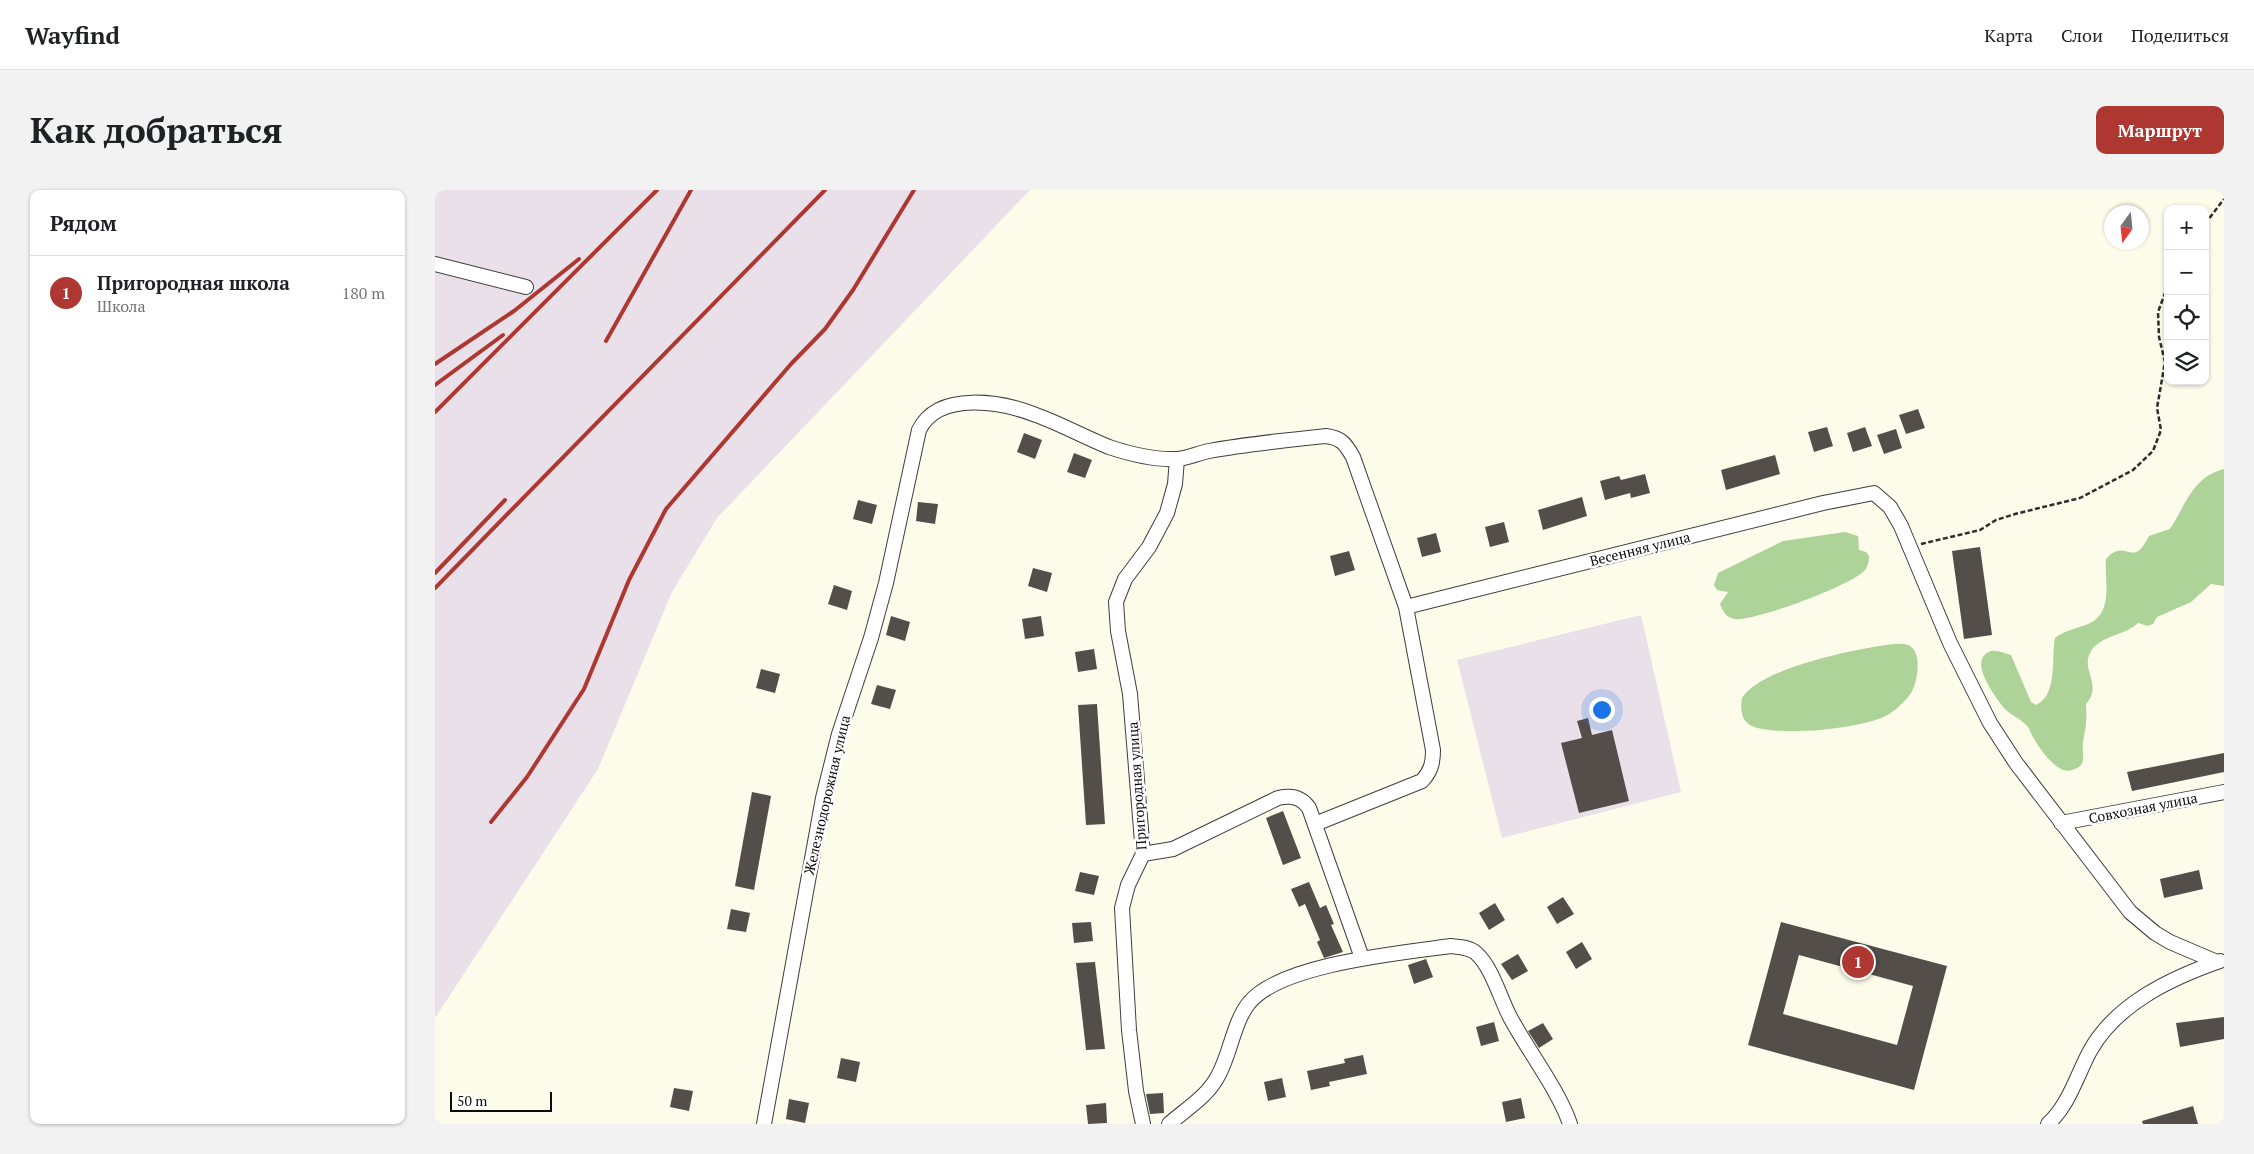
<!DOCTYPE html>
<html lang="ru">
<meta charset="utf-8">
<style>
:root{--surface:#fff;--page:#f2f2f2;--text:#202124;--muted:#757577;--line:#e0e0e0;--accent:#ae3831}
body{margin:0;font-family:"PT Serif",serif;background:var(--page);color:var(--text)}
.controls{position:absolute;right:15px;top:15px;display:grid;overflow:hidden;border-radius:10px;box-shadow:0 1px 4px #0004}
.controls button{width:45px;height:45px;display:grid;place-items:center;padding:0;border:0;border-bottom:1px solid var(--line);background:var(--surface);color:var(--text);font:25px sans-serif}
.compass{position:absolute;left:1669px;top:15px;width:45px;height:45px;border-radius:50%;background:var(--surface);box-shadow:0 1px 4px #0004;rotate:195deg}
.scale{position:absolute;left:15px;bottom:12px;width:102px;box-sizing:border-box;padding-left:5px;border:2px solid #0b0b0b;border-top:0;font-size:14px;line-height:18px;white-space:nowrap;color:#0b0b0b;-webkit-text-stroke:4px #fff;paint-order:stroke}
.you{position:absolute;left:1166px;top:519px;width:18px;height:18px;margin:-12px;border:4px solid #fff;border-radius:50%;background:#1a73e8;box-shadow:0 0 0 8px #1a73e833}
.badge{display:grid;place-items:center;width:32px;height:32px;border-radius:50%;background:var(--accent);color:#fff;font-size:16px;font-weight:700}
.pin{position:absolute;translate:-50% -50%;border:2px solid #fff;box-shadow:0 1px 5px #0006}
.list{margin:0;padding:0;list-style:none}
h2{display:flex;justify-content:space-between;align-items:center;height:65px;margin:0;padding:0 20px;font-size:21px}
h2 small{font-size:16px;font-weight:400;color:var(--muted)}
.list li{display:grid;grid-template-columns:32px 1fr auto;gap:15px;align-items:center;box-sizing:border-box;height:75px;padding:0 20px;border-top:1px solid var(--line)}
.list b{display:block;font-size:19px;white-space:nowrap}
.list p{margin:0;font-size:16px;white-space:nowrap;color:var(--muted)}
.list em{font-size:16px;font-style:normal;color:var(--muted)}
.icon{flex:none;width:28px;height:28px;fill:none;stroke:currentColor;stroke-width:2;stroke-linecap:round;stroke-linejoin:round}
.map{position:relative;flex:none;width:1789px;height:934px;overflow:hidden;border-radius:10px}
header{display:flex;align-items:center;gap:30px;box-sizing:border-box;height:70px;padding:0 25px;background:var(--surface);border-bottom:1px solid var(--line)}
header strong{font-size:24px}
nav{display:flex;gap:28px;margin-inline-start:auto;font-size:18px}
.intro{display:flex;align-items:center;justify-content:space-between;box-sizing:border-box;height:120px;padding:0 30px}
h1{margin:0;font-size:35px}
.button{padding:12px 22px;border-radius:10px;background:var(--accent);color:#fff;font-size:18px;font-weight:700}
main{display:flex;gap:30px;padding:0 30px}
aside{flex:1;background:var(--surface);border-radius:10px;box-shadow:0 1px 4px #0004}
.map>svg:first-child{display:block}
</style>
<header>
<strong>Wayfind</strong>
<nav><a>Карта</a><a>Слои</a><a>Поделиться</a></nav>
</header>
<div class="intro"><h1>Как добраться</h1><a class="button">Маршрут</a></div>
<main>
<aside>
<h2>Рядом<small></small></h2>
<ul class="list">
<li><span class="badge">1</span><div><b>Пригородная школа</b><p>Школа</p></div><em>180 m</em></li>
</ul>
</aside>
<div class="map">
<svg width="1789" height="934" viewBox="0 0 1789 934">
<rect width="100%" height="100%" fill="#fdfceb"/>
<!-- industrial -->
<path fill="#e9e0e9" d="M0,0H595L282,328L237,402L163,579L0,828Z
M1206,425L1246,602L1067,648L1022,470Z"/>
<!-- forest -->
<path fill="#add399" d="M1789,279V396L1776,394L1756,412L1722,427L1718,434L1713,436L1703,433C1690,446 1664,445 1655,463C1646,480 1668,495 1651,514C1652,531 1651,536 1648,552C1646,564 1654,575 1637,580C1633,581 1630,581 1626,579C1615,573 1604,558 1598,547C1596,544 1595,540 1593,537C1587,529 1575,525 1569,518C1561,508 1540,480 1548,467C1555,456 1566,462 1576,465L1596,512L1601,515C1623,505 1616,469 1620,448C1631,439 1643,439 1655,433C1679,421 1669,390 1671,369C1691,346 1697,381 1714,346L1735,339C1751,315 1757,287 1789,279Z
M1410,342L1423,346L1424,360L1431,362L1434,366C1434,371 1433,376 1430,380C1418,395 1318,432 1300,429C1292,428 1288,422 1285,414L1293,402L1282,400L1279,395L1283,383L1348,351Z
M1458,454C1462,454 1468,453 1473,455C1488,461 1483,492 1476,503C1472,509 1463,518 1457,522C1437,539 1338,548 1315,535C1306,530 1305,517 1307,508C1327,477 1421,459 1458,454Z"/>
<!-- building -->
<path fill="#534e49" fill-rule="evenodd" d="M1483,219L1490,238L1471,244L1464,225Z
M1392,237L1398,256L1379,262L1373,242Z
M1430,237L1437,256L1418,262L1412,243Z
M1461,239L1467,258L1449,264L1442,245Z
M589,243L607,250L600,269L582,262Z
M639,263L657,270L650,288L632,282Z
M1340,265L1345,284L1291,300L1286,280Z
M1210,284L1215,303L1196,308L1195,303L1170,310L1165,291L1184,286L1186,290Z
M1147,307L1152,326L1108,340L1103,320Z
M423,310L442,315L437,334L418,329Z
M483,312L503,314L500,334L481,331Z
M1069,332L1074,352L1055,357L1050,337Z
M1001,343L1006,362L987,367L982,348Z
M1545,357L1557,445L1529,449L1517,361Z
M914,361L920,380L900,386L895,366Z
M598,378L617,383L612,402L593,396Z
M399,395L417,401L412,420L393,414Z
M456,426L475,432L470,451L451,445Z
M606,426L609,446L590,449L587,429Z
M659,459L662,479L643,482L640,462Z
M326,479L345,484L340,503L321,498Z
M442,495L461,500L455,519L436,514Z
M662,514L670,634L651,635L643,515Z
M1153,528L1157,545L1177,540L1194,611L1144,623L1126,553L1147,548L1142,531Z
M1789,563V582L1697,601L1692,582Z
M317,602L336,606L319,700L300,696Z
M848,621L866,668L848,675L831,628Z
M1764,680L1768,699L1729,708L1725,689Z
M645,682L664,686L659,705L640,701Z
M874,692L885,718L891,715L899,734L896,735L908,762L889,768L882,752L885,750L870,714L864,717L856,699Z
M1128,707L1139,724L1122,734L1112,717Z
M1060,713L1070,730L1054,740L1044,723Z
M296,719L315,723L311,742L292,739Z
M656,732L658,751L639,753L637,733Z
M1346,732L1512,776L1479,900L1313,855ZM1364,765L1478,796L1462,855L1348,824Z
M1147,752L1157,769L1141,779L1131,762Z
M1083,764L1093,781L1077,790L1066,774Z
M991,769L998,787L979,794L973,775Z
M660,772L670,859L651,860L641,773Z
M1789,827V849L1745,857L1741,833Z
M1059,832L1064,851L1046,856L1041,837Z
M1108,833L1118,849L1104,858L1093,841Z
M928,865L932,884L894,892L895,896L876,900L872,881L910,873L909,869Z
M406,868L425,872L421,892L402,888Z
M847,888L851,907L833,911L829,892Z
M239,898L258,901L254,921L235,917Z
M728,903L729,923L715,924L711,904Z
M1086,908L1090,928L1071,932L1067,912Z
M354,909L374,913L370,933L351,929Z
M671,913L672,933L653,934L651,915Z
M1758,916L1763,934H1708L1707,931Z"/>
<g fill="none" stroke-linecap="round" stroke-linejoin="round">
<defs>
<path id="minor" d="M0,74L91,97
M971,417L1388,313L1439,303L1455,317L1466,336L1515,453L1555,533L1581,573L1695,722L1720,743L1735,752L1782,772
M1626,633L1789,602
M708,664L738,659L843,608C857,605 866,607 874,618L927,768
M329,934L388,608L404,544L436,448L451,393L484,240C504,200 568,212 601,225C626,234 649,247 674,257C695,264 719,270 741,269C752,269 763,263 774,261C812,254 852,250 891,246C906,248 910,253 918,267L971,417L998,560C998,573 996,581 987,591L880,634
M708,934L701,901L694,840L687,718L693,695L708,664L695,504L683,441L681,412L690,389L714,357L732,323L740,294L742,269
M734,934C751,919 772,907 783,886C795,865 799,831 814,813C845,774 966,763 1016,756C1024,757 1034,757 1041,763C1057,777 1065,808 1075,827C1092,859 1124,901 1135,934
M1613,934C1634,915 1642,885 1655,861C1681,814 1736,788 1785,771"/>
</defs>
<!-- minor casing -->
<use href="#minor" stroke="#3e3e3e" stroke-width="16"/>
<!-- path -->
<path stroke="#2d2d2d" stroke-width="2.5" stroke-dasharray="5 2.5" stroke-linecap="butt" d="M1770,34L1789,9
M1486,354L1545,340L1561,330L1580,324L1645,308L1698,280L1718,261L1726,240L1722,218L1730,172L1724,147L1723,122L1733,95"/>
<!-- minor -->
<use href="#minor" stroke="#fff" stroke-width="14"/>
<!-- rail -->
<path stroke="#ae3831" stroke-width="4" d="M171,151L256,0
M0,174L79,121L144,69
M0,195L68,145
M0,222L222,0
M0,383L70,310
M0,398L390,0
M56,632L92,587L149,499L194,390L231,319L356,174L390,139L418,100L479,0"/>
</g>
<g text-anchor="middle" stroke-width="5" stroke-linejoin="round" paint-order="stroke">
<!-- street labels -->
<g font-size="14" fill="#0b0b0b" stroke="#fff">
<text transform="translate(1205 359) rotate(-14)" y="5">Весенняя улица</text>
<text transform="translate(702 596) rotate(-94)" y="5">Пригородная улица</text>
<text transform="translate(392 605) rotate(-77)" y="5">Железнодорожная улица</text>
<text transform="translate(1708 618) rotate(-11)" y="5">Совхозная улица</text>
</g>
</g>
</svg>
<div class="controls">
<button>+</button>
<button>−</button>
<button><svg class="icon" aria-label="locate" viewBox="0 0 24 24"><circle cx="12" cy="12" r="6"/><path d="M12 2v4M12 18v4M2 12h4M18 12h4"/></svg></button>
<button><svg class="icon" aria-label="layers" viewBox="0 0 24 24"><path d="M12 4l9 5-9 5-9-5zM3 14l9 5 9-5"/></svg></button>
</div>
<svg class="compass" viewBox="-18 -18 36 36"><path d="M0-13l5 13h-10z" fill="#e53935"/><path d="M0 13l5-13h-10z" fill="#757577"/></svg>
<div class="scale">50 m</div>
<div class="you"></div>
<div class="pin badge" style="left:1423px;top:772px">1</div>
</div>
</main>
